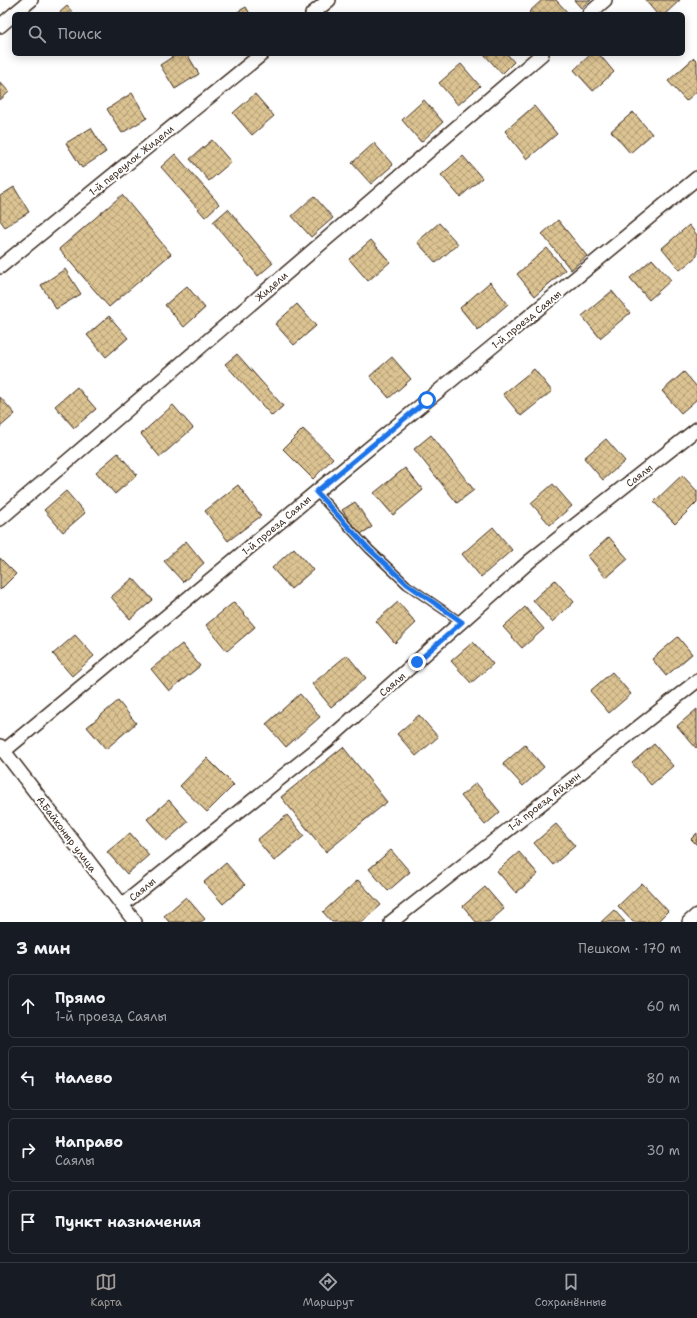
<!DOCTYPE html>
<html lang="ru">
<meta charset="utf-8">
<style>
:root{--surface:#171b24;--page:#20242c;--text:#f1f3f6;--muted:#9ea1a6;--line:#363941;--accent:#9f9995}
body{margin:0;font-family:"Shantell Sans",sans-serif;background:var(--page);color:var(--text)}
.stop{position:absolute;width:12px;height:12px;margin:-9px;border:3px solid #1a73e8;border-radius:50%;background:#fff}
.stop.end{background:#1a73e8;border-color:#fff;box-shadow:0 1px 4px #0008}
.list{margin:0;padding:0;list-style:none}
h2{display:flex;justify-content:space-between;align-items:center;height:52px;margin:0;padding:0 16px;font-size:17px}
h2 small{font-size:13px;font-weight:400;color:var(--muted)}
.list li{display:grid;grid-template-columns:26px 1fr auto;gap:12px;align-items:center;box-sizing:border-box;height:64px;margin:0 8px 8px;padding:0 8px;border:1px solid var(--line);border-radius:6px}
.list b{display:block;font-size:15px;white-space:nowrap}
.list p{margin:0;font-size:13px;white-space:nowrap;color:var(--muted)}
.list em{font-size:13px;font-style:normal;color:var(--muted)}
.icon{flex:none;width:22px;height:22px;fill:none;stroke:currentColor;stroke-width:2;stroke-linecap:round;stroke-linejoin:round}
.map{position:relative;flex:none;width:697px;height:922px;overflow:hidden}
.search{position:absolute;background:var(--surface);box-shadow:0 2px 10px #0003;left:12px;right:12px;top:12px;height:44px;display:flex;align-items:center;gap:10px;box-sizing:border-box;padding:0 14px;border-radius:6px;color:var(--muted);font-size:15px}
.sheet{height:340px;background:var(--surface)}
nav{display:flex;justify-content:space-around;align-items:center;box-sizing:border-box;height:56px;border-top:1px solid var(--line);background:var(--surface);font-size:11px;color:var(--muted)}
nav a{display:grid;justify-items:center;gap:2px}
nav .on{color:var(--accent)}
.map>svg:first-child{display:block}
</style>
<div class="map">
<svg width="697" height="922" viewBox="0 0 697 922">
<defs>
<pattern id="building-cross-hatch" width="8" height="8" patternUnits="userSpaceOnUse"><rect width="8" height="8" fill="#dcc392"/><path d="M0 0l8 8M0 8l8-8" fill="none" stroke="#b49f77"/></pattern>
</defs>
<rect width="100%" height="100%" fill="#fff"/>
<filter id="ink" filterUnits="userSpaceOnUse"><feTurbulence type="fractalNoise" baseFrequency=".025" numOctaves="2"/><feDisplacementMap in="SourceGraphic" scale="8" xChannelSelector="R" yChannelSelector="G"/><feConvolveMatrix kernelMatrix="1 2 1 2 8 2 1 2 1" color-interpolation-filters="sRGB"/></filter>
<g filter="url(#ink)">
<!-- building -->
<path fill="url(#building-cross-hatch)" stroke="#3b2a1e" d="M542,0H556L569,14H531L529,12Z
M574,0H591L581,8Z
M645,0H680L665,14H657Z
M67,6L74,14H58Z
M246,7L250,14H234Z
M177,54H187L199,74L175,89L160,65Z
M484,54H507L514,62L502,74Z
M591,54H599L614,72L593,91L574,70Z
M694,58L697,61V91L686,101L668,81Z
M461,64L480,86L458,105L439,83Z
M0,82L9,92L0,100Z
M132,93L147,118L122,133L107,109Z
M255,94L274,116L252,135L233,113Z
M424,100L443,122L421,142L402,120Z
M534,106L557,134L527,159L505,131Z
M633,112L652,134L630,153L611,131Z
M91,128L106,152L82,168L66,143Z
M212,140L231,162L209,181L190,159Z
M374,143L393,165L371,184L352,163Z
M175,154L219,204L205,217L161,167Z
M463,156L482,178L460,197L441,175Z
M14,187L29,212L5,227L0,220V196Z
M122,195L171,254L109,307L59,249Z
M314,196L333,218L311,237L292,216Z
M228,209L273,263L258,276L213,222Z
M558,220L587,256L571,270L542,234Z
M439,223L458,244L436,263L417,242Z
M689,225L697,235V256L680,270L662,248Z
M371,240L390,262L368,281L349,259Z
M547,248L565,270L535,296L517,274Z
M652,259L671,280L649,300L630,278Z
M65,269L81,294L56,309L41,285Z
M490,282L508,304L478,330L460,308Z
M187,286L205,308L184,327L165,305Z
M612,291L630,313L600,338L582,316Z
M297,304L316,326L294,345L275,324Z
M109,316L128,338L106,357L87,335Z
M237,354L283,406L272,416L225,364Z
M392,357L411,379L389,398L370,376Z
M534,369L552,391L521,416L503,394Z
M684,372L697,387V399L681,413L662,391Z
M77,387L96,409L74,428L55,406Z
M0,397L15,414L0,427Z
M173,405L193,428L160,457L141,434Z
M303,429L333,458L313,479L283,449Z
M431,435L474,490L457,503L414,449Z
M606,439L625,461L603,480L584,458Z
M118,453L137,475L115,494L96,472Z
M405,468L423,490L393,515L374,493Z
M682,475L697,491V502L675,524L654,502Z
M553,484L572,506L550,525L531,503Z
M238,485L261,516L228,541L205,511Z
M66,491L85,513L63,532L44,510Z
M355,502L372,527L359,535L342,510Z
M493,527L512,550L481,577L462,554Z
M609,537L628,559L606,578L588,556Z
M186,541L204,563L183,582L164,561Z
M294,548L313,570L291,589L272,568Z
M0,558L16,574L0,590Z
M133,578L153,600L130,619L111,597Z
M555,580L574,602L552,622L533,600Z
M234,602L255,627L227,651L206,625Z
M398,602L416,623L395,643L376,621Z
M525,607L544,629L522,648L503,627Z
M75,635L94,656L72,676L53,654Z
M678,637L692,654L666,676L652,659Z
M473,642L493,664L471,683L451,661Z
M182,644L200,666L169,691L151,669Z
M347,655L366,678L331,707L312,684Z
M612,672L631,694L609,713L590,691Z
M300,694L320,717L286,747L266,724Z
M118,701L136,723L106,749L87,727Z
M697,709V747L696,748L677,726Z
M419,715L438,737L416,756L397,734Z
M654,744L673,766L651,785L632,763Z
M525,745L544,767L523,786L503,764Z
M343,747L387,802L326,852L281,797Z
M207,758L234,785L207,812L180,786Z
M476,783L500,812L485,825L461,796Z
M169,800L188,822L166,841L147,819Z
M287,815L304,836L274,861L257,840Z
M556,824L575,846L553,865L534,843Z
M130,833L149,855L127,874L107,852Z
M697,833V845L691,839Z
M391,850L410,872L388,891L369,869Z
M519,852L538,874L516,893L497,871Z
M226,863L245,885L223,904L204,882Z
M358,880L381,905L362,922H332L323,912Z
M642,883L668,911L657,922H633L618,906Z
M485,887L504,909L489,922H476L463,906Z
M186,897L205,919L201,922H169L164,916Z
M614,910L625,922H601Z"/>
<g fill="none" stroke-linecap="round" stroke-linejoin="round">
<defs>
<path id="service" d="M316,492L369,549L407,585L461,622"/>
<path id="minor" d="M14,14L31,0
M312,14L329,0
M589,14L605,0
M0,26L14,14
M0,267L262,54
M0,519L542,54
M0,746L135,922
M4,751L316,492L697,178
M122,905L327,741L531,560L697,429
M391,922L697,681
M689,922L697,915"/>
</defs>
<!-- service casing -->
<use href="#service" stroke="#3b2a1e" stroke-width="10"/>
<!-- minor casing -->
<use href="#minor" stroke="#3b2a1e" stroke-width="16"/>
<!-- service -->
<use href="#service" stroke="#fff" stroke-width="7"/>
<!-- minor -->
<use href="#minor" stroke="#fff" stroke-width="13"/>
</g>
</g>
<g fill="none" stroke-linecap="round" stroke-linejoin="round" filter="url(#ink)">
<!-- route -->
<path stroke="#1a73e8" stroke-width="5" d="M417,662L462,622L407,584L369,549L316,492L427,400"/>
</g>
<g text-anchor="middle" stroke-width="4" stroke-linejoin="round" paint-order="stroke">
<!-- street labels -->
<g font-size="10" fill="#3b2a1e" stroke="#fff">
<text transform="translate(131 160) rotate(-39)" y="4">1-й переулок Жидели</text>
<text transform="translate(271 286) rotate(-41)" y="4">Жидели</text>
<text transform="translate(526 319) rotate(-39)" y="4">1-й проезд Саялы</text>
<text transform="translate(639 475) rotate(-38)" y="4">Саялы</text>
<text transform="translate(276 525) rotate(-40)" y="4">1-й проезд Саялы</text>
<text transform="translate(392 684) rotate(-41)" y="4">Саялы</text>
<text transform="translate(544 801) rotate(-38)" y="4">1-й проезд Айдын</text>
<text transform="translate(67 834) rotate(53)" y="4">А.Байконыр улица</text>
<text transform="translate(142 889) rotate(-39)" y="4">Саялы</text>
</g>
</g>
</svg>
<div class="stop" style="left:427px;top:400px"></div>
<div class="stop end" style="left:417px;top:662px"></div>
<div class="search"><svg class="icon" aria-label="search" viewBox="0 0 24 24"><circle cx="10" cy="10" r="6"/><path d="M15 15l6 6"/></svg>Поиск</div>
</div>
<section class="sheet">
<h2>3 мин<small>Пешком · 170 m</small></h2>
<ul class="list">
<li><svg class="icon" aria-label="ahead" viewBox="0 0 24 24"><path d="M12 20V5M6 11l6-6 6 6"/></svg><div><b>Прямо</b><p>1-й проезд Саялы</p></div><em>60 m</em></li>
<li><svg class="icon" aria-label="left" viewBox="0 0 24 24"><path d="M17 20v-9H6M10 6l-5 5 5 5"/></svg><div><b>Налево</b></div><em>80 m</em></li>
<li><svg class="icon" aria-label="right" viewBox="0 0 24 24"><path d="M7 20v-9h11M14 6l5 5-5 5"/></svg><div><b>Направо</b><p>Саялы</p></div><em>30 m</em></li>
<li><svg class="icon" aria-label="arrive" viewBox="0 0 24 24"><path d="M6 21V4h12l-3 4 3 4H6"/></svg><div><b>Пункт назначения</b></div></li>
</ul>
</section>
<nav>
<a class="on"><svg class="icon" aria-label="map" viewBox="0 0 24 24"><path d="M3 6l6-2 6 2 6-2v14l-6 2-6-2-6 2zM9 4v14M15 6v14"/></svg>Карта</a>
<a><svg class="icon" aria-label="directions" viewBox="0 0 24 24"><path d="M12 3l9 9-9 9-9-9zM9 14v-3h6M13 9l2 2-2 2"/></svg>Маршрут</a>
<a><svg class="icon" aria-label="saved" viewBox="0 0 24 24"><path d="M7 4h10v16l-5-4-5 4z"/></svg>Сохранённые</a>
</nav>
